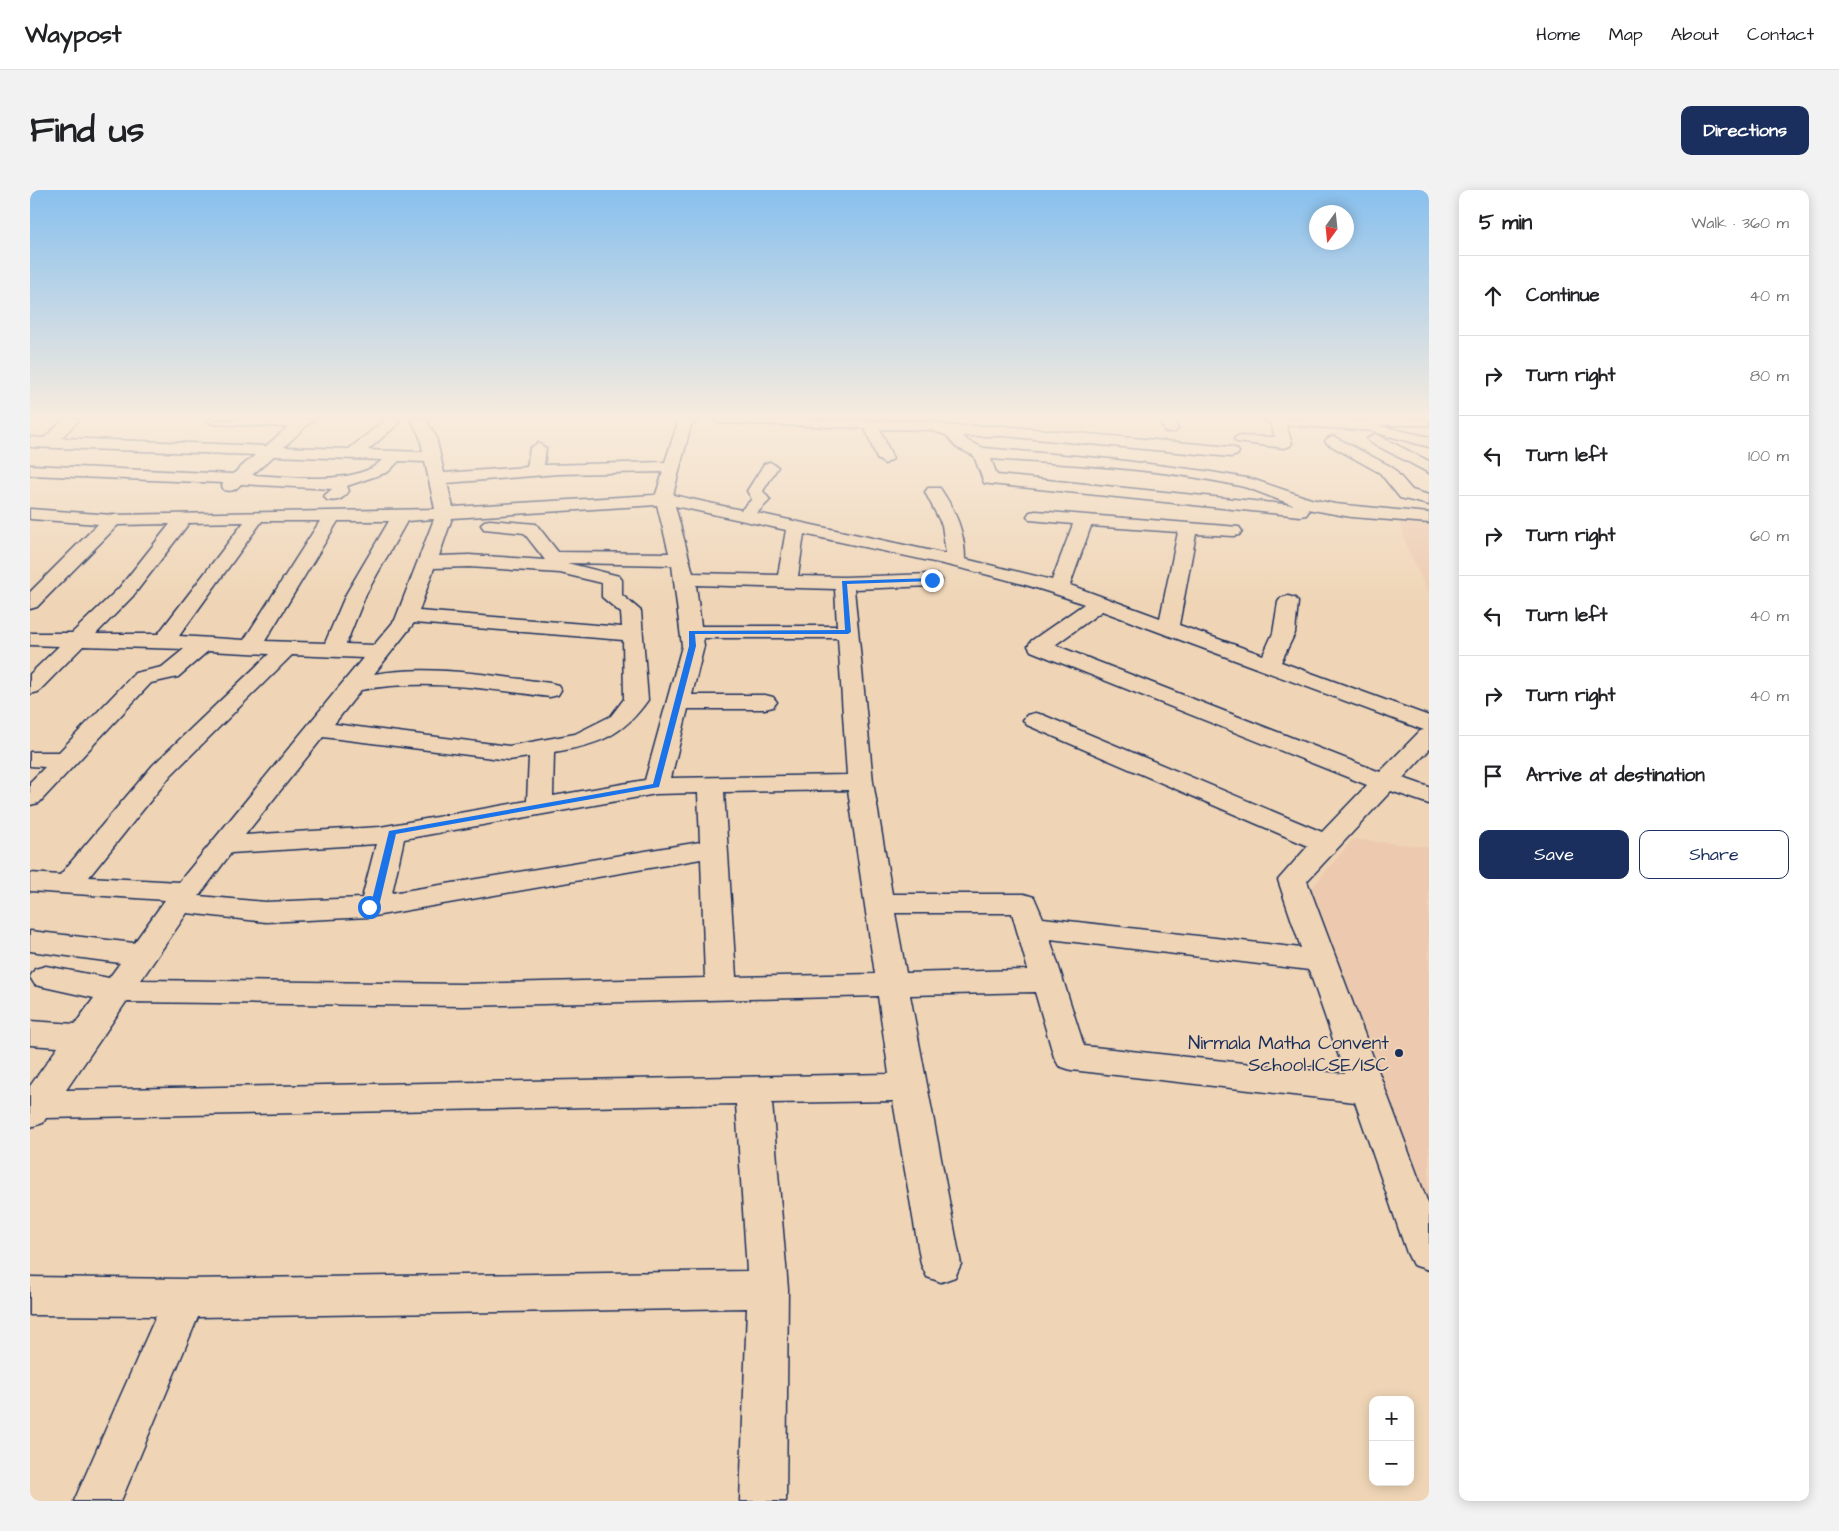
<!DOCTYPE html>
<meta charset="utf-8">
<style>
:root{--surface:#fff;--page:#f2f2f2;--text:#202124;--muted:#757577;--line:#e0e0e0;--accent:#1b2f5e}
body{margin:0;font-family:"Architects Daughter",sans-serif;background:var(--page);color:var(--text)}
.controls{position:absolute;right:15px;bottom:15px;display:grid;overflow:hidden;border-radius:10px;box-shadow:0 2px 12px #0003}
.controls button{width:45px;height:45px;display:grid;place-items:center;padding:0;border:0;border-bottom:1px solid var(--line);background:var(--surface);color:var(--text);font:25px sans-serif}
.compass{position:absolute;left:1279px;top:15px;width:45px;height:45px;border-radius:50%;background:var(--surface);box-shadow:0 2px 12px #0003;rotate:195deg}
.stop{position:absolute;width:15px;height:15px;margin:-11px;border:4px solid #1a73e8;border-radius:50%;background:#fff}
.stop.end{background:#1a73e8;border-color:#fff;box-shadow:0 1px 5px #0008}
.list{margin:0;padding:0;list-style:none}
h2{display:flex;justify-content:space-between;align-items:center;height:65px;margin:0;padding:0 20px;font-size:21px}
h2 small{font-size:16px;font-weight:400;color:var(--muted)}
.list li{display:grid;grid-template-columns:32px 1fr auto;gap:15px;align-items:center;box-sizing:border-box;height:80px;padding:0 20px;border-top:1px solid var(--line)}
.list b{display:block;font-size:19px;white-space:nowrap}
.list em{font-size:16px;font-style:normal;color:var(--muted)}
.actions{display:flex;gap:10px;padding:15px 20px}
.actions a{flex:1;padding:11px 0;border:1px solid var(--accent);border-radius:10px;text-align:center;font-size:18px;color:var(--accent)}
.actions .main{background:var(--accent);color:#fff}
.icon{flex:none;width:28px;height:28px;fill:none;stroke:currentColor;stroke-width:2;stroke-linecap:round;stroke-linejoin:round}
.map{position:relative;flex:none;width:1399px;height:1311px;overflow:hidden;border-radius:10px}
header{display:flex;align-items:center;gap:30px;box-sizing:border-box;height:70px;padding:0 25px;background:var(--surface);border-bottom:1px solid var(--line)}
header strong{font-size:24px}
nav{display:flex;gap:28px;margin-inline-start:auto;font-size:18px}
.intro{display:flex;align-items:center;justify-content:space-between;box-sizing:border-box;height:120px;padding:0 30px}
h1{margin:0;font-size:35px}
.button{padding:12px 22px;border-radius:10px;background:var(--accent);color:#fff;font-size:18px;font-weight:700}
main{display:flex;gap:30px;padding:0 30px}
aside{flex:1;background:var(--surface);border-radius:10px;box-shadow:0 2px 12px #0003}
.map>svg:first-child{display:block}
</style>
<header>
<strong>Waypost</strong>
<nav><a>Home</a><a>Map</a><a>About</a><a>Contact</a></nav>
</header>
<div class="intro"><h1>Find us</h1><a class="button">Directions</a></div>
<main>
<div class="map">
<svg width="1399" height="1311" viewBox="0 0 1399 1311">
<rect width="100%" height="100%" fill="#efd5b6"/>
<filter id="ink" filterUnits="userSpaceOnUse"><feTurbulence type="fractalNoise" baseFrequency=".02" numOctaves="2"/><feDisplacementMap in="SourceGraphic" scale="10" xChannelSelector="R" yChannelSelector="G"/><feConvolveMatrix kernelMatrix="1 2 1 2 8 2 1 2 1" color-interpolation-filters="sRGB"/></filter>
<g filter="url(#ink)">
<!-- built -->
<path fill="#edcaaf" d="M1369,330H1399V404L1377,357Z
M1323,649L1399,657V1026L1279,701Z"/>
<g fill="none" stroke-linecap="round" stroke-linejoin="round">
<defs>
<path id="minor" d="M34,229H50L31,248L236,256L258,237L183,234L176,230L284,229L254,257L319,259L356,229H369L368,234L338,260L393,262L390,247L381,229H396L406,247L414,283L497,277L500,258L508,253L516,258L514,275L635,272L649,229H671L661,235L643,305L711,320L722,309L717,301L734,274L740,272L748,277L733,301L740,310L727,323L916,364L912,335L895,302L898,298H910C925,320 935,342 935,369L1022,390L1043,334L1000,330L997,326L1000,322L1006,321L1209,337L1212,341L1209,345L1203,346L1166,344L1149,435L1233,465L1243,443L1248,412L1251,408L1258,406L1265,408L1268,412L1265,443L1251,472L1399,526V560L1373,588L1399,597V614L1361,601L1277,691L1399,1016V1080L1383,1075L1377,1063L1325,912L1041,880L1029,876L1024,867L1005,802L880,805L931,1074L925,1087L911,1092L897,1087L891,1074L863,911L742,913L758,1099L756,1311H710L717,1118L168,1127L91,1311H44L126,1126L0,1125V1087L155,1089L717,1081L706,914L16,928L13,933L0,937V896L28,857L0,855V831L45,834L64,808L5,795L0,787L5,779L16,776L79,788L90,773L0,761V741L104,753L135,710L0,701V683L30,685L123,575L239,464L178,461L148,487L121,493L9,613L0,615V592L15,577L0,576V562H29L105,483L132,477L154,459L53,456L8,502L0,504V484L29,456L0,455V443H42L89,398L140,334L88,335L7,417L0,419V402L68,334L0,329V319L83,325L405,319L395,272L369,271L358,282L317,296L319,301C314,309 306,312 297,310L294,306L302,299L211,294C206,300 202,302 194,300L192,296L193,293L0,285V275L203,284L225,265L0,257V247L14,248ZM244,266L352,270C326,297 257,286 222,285ZM633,282L626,304L624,305L423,317L417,293L528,284ZM627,315L639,363L528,362L506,334L460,330L454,331L451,335L454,339L494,343L515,370L439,365L409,366L422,328ZM645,316L756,340L748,385L663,383ZM404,329L365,430L344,455L316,454L336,404L377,331ZM232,331H290L214,450L149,446ZM308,331H359L316,404L295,453L235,451ZM214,332L128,444H66L103,406L159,333ZM1061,336L1148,342L1130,428L1040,395ZM774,344C867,365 964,381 1054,414L1001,451L998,456L1001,461L1337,595L1292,642L1013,525L1005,523L997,525L993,530L997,535L1278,656L1248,690L1271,758L1013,728L1004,707L994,704H862L843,592L824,399L902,396L909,394L912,390L909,386L902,384L814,387L768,386ZM537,373L642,375L652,456L615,590L523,606L524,562C567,555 592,547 618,510L611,421L592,405V390L589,386ZM439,377L530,383L572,393V407L591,423L592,437L389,421L404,378ZM666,395L805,399L807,436H671ZM1072,421L1391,539L1394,540L1390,541L1350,582L1025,455ZM384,433L593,450L594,509L581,526L545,544L479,556L304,534L331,500C394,488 457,499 520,507L528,505L531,500L528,495L520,493C463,486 402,474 344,484ZM673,448H808L817,585L641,588L658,519H735L743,517L747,512L743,507L735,505H662L674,456ZM262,465L333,468L149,692L59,687L141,585ZM293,547L479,570L499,567L497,611L350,637L215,645ZM818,600L845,784L706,787L694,602ZM668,603L670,652L362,703L374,649L626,604ZM346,654L332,708L236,712L169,706L201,663ZM671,669L675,788L433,794L111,790L157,723L236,732L339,727ZM865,723H982L998,780L876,783ZM1020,749L1279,780L1315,884L1054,856ZM848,806L859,884L36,900L96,812L433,816Z
M683,229L901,231L919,236H973L1201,257L1207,259L1209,262L1207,265L1201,267L973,246H933L938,251L954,258L1079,269L1175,281L1222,289L1281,309L1305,314L1399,323V333L1321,327L1277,319L1279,321L1276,325L1270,326L960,294L954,293L944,266L926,257L916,245L900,240L850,239L863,269L855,274L847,269L835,238L690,233ZM961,269C1045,275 1132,278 1214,297C1231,302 1247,310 1264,315L967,285Z
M1129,229H1144L1148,239L1145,242H1135Z
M1232,229H1302L1337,232L1340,229H1399V235H1352L1351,236L1399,247V257L1347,243L1345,241L1256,235L1262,253L1260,256L1254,258L1207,252L1204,249L1207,246L1245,247L1241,234Z
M1345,244L1399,271V283L1340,252L1337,249Z
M1303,246L1362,277L1382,300L1399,305V315L1370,308L1350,283L1298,254L1295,251L1298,248Z"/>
</defs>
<!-- minor casing -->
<use href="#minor" stroke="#1b2f5e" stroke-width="3"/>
<!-- minor -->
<use href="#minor" fill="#efd5b6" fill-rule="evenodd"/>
</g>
</g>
<!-- sky -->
<linearGradient id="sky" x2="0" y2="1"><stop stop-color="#88c0ee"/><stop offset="0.55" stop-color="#f8ecde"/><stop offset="1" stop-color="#f8ecde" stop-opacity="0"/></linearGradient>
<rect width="1399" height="413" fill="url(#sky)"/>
<!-- route -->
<path fill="#1a73e8" d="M902,388L904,391L817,394L821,442L818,444H665L666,456L629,597L366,644L349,716L339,720L334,717L341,714L359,641L623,594L659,456V441L815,440L812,391Z"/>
<!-- markers -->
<circle fill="#1b2f5e" stroke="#efd5b6" stroke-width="2" cx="1369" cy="863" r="5"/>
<g text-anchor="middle" stroke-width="4" stroke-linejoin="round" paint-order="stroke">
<!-- near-poi labels -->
<g font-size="19" fill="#1b2f5e" stroke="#efd5b6" text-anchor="end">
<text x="1359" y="859">Nirmala Matha Convent<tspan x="1359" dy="22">School-ICSE/ISC</tspan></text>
</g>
</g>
</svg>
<div class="controls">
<button>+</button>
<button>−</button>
</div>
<svg class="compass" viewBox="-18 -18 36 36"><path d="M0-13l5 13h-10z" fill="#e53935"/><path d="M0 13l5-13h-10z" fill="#757577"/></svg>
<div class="stop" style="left:339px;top:717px"></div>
<div class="stop end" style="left:902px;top:390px"></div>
</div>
<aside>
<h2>5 min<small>Walk · 360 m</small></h2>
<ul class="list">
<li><svg class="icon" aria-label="ahead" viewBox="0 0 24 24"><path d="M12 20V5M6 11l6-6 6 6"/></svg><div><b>Continue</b></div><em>40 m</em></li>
<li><svg class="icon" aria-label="right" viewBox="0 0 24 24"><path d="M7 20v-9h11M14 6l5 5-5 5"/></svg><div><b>Turn right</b></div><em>80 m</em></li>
<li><svg class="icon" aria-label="left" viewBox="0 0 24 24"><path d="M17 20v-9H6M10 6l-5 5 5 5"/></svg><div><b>Turn left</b></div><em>100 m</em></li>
<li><svg class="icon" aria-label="right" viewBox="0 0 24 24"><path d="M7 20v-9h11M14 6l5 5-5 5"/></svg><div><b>Turn right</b></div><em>60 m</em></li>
<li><svg class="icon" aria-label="left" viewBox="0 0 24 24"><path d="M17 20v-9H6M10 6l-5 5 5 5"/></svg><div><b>Turn left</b></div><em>40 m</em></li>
<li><svg class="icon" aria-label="right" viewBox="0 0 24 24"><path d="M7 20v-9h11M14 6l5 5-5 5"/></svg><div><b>Turn right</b></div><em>40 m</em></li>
<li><svg class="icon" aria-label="arrive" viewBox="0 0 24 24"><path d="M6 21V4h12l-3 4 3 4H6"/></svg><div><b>Arrive at destination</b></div></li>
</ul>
<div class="actions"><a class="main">Save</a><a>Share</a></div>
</aside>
</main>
